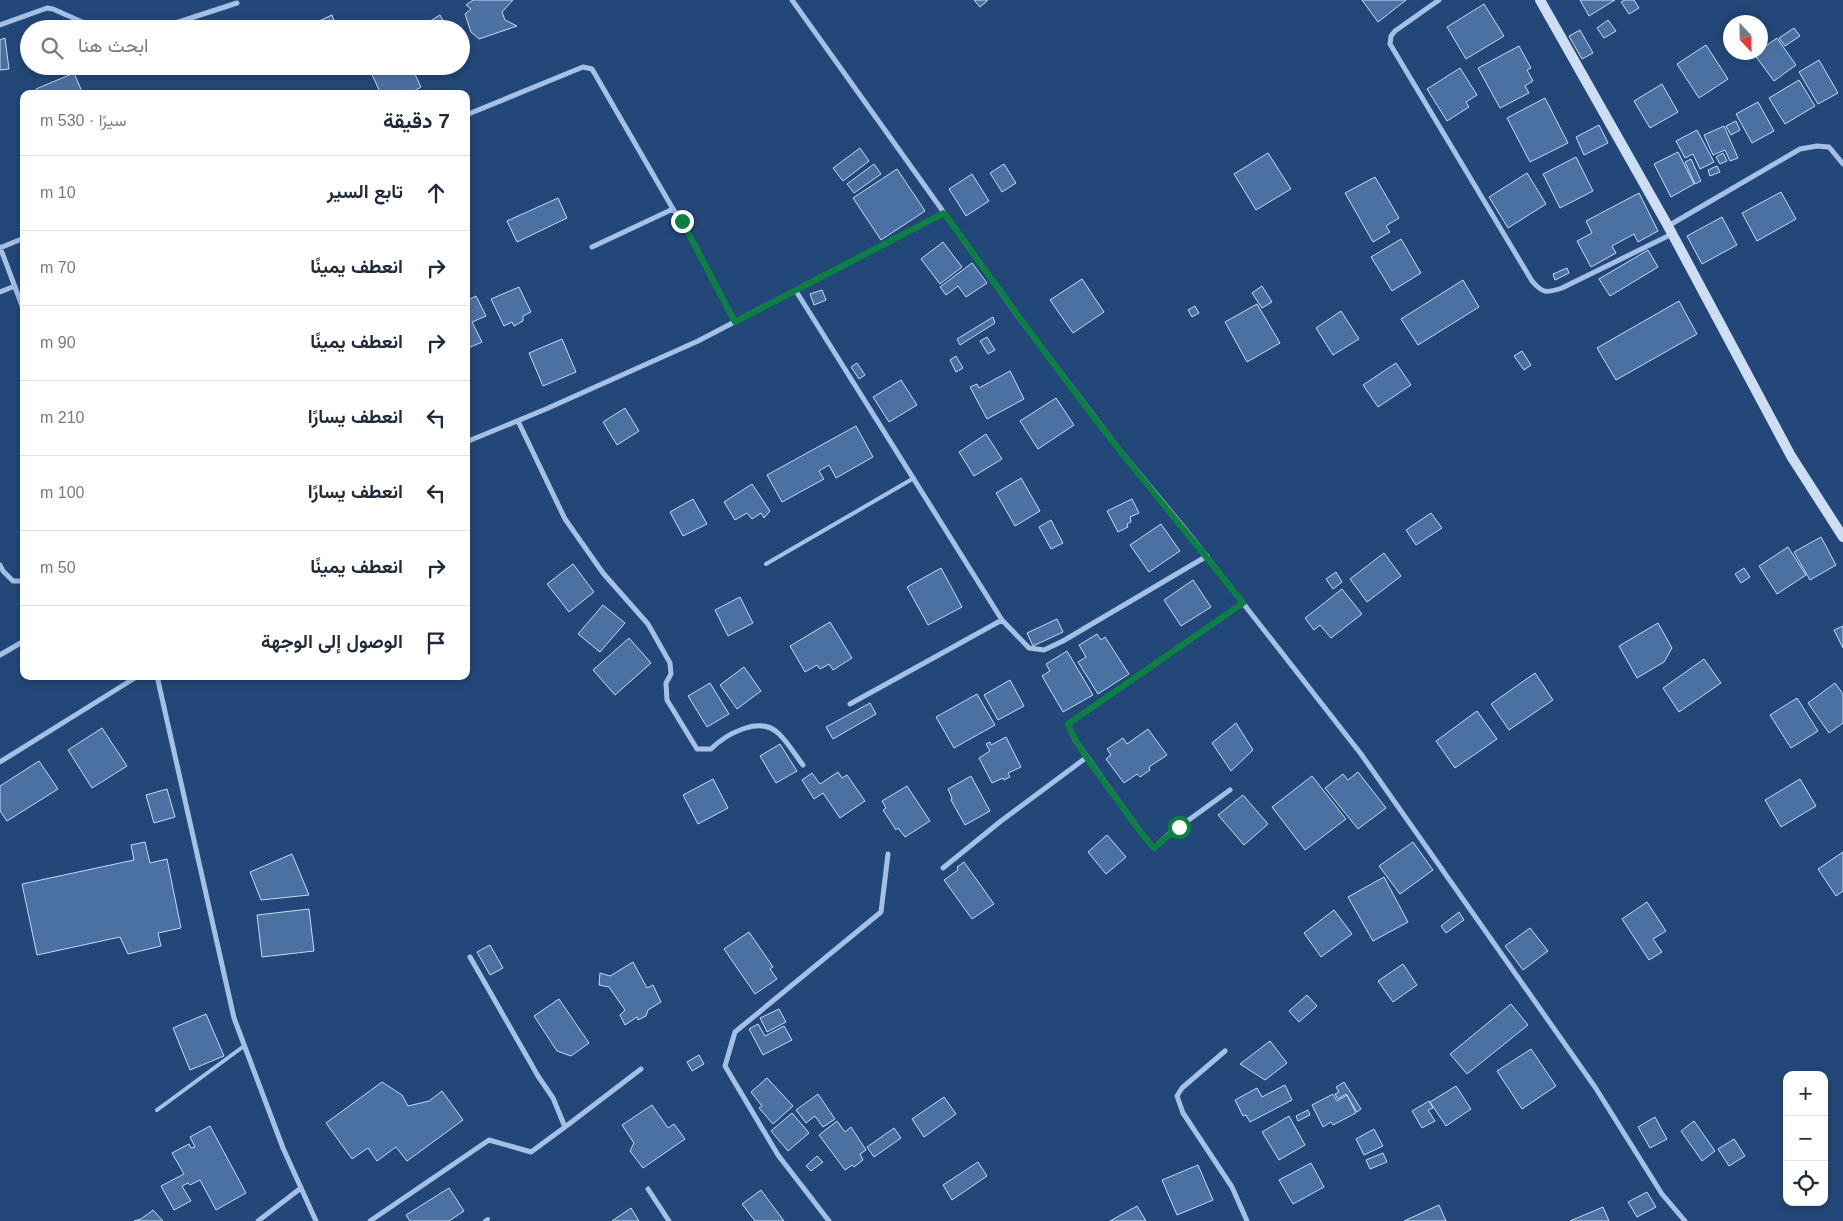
<!DOCTYPE html>
<html lang="ar">
<meta charset="utf-8">
<style>
:root{--surface:#fff;--page:#f6f6f7;--text:#1f2937;--muted:#747a83;--line:#e0e1e3}
body{margin:0;font-family:Arial,Vazirmatn,sans-serif;background:var(--page);color:var(--text);direction:rtl}
.controls{position:absolute;right:15px;bottom:15px;display:grid;overflow:hidden;border-radius:10px;box-shadow:0 2px 8px #0003}
.controls button{width:45px;height:45px;display:grid;place-items:center;padding:0;border:0;border-bottom:1px solid var(--line);background:var(--surface);color:var(--text);font:25px sans-serif}
.compass{position:absolute;left:1723px;top:15px;width:45px;height:45px;border-radius:50%;background:var(--surface);box-shadow:0 2px 8px #0003;rotate:158deg}
.stop{position:absolute;width:15px;height:15px;margin:-11px;border:4px solid #0b8043;border-radius:50%;background:#fff}
.stop.end{background:#0b8043;border-color:#fff;box-shadow:0 1px 5px #0008}
.list{margin:0;padding:0;list-style:none}
h2{display:flex;justify-content:space-between;align-items:center;height:65px;margin:0;padding:0 20px;font-size:21px}
h2 small{font-size:16px;font-weight:400;color:var(--muted)}
.list li{display:grid;grid-template-columns:32px 1fr auto;gap:15px;align-items:center;box-sizing:border-box;height:75px;padding:0 20px;border-top:1px solid var(--line)}
.list b{display:block;font-size:19px;white-space:nowrap}
.list em{font-size:16px;font-style:normal;color:var(--muted)}
.icon{flex:none;width:28px;height:28px;fill:none;stroke:currentColor;stroke-width:2;stroke-linecap:round;stroke-linejoin:round}
.map{position:relative;flex:none;width:1843px;height:1221px;overflow:hidden;direction:ltr}
.search{position:absolute;background:var(--surface);box-shadow:0 2px 8px #0003;left:20px;top:20px;width:450px;height:55px;display:flex;align-items:center;gap:12px;box-sizing:border-box;padding:0 18px;border-radius:28px;color:var(--muted);font-size:19px}
.panel{position:absolute;background:var(--surface);box-shadow:0 2px 8px #0003;left:20px;top:90px;width:450px;height:590px;border-radius:10px;direction:rtl}
.map>svg:first-child{display:block}
</style>
<div class="map">
<svg width="1843" height="1221" viewBox="0 0 1843 1221">
<rect width="100%" height="100%" fill="#234778"/>
<!-- building -->
<path fill="#4b71a2" stroke="#c7daf3" d="M473,0H513L502,12L505,20L517,26L479,39L471,32L465,14L471,9L466,5Z
M974,0H988L980,7Z
M1362,0H1406L1378,22Z
M1580,0H1615L1589,16Z
M1625,0H1634L1639,8L1629,14L1621,2Z
M1484,4L1504,36L1466,59L1447,27Z
M332,15L337,29H306L310,25Z
M440,15L448,29H425L427,23Z
M1608,20L1616,31L1604,38L1597,28Z
M1794,28L1800,36L1785,46L1779,38Z
M1580,30L1593,53L1582,59L1569,36Z
M5,38L9,69L0,70V40Z
M1777,38L1796,65L1774,81L1754,54L1760,52V50Z
M1706,45L1728,79L1699,98L1677,64Z
M1519,46L1531,68L1527,70L1533,81L1525,86L1529,93L1500,108L1478,68Z
M1819,60L1838,93L1818,104L1799,72Z
M368,66H411L421,87L409,94H381Z
M416,66H433L423,72Z
M1460,68L1477,95L1466,102L1469,107L1447,121L1427,89Z
M74,73L83,94H38L36,89Z
M1799,80L1815,106L1785,124L1769,98Z
M1662,84L1678,112L1650,128L1634,101Z
M1545,98L1568,143L1530,162L1507,118Z
M1758,102L1774,131L1752,143L1736,114Z
M1736,121L1740,130L1731,135L1726,126Z
M1599,125L1608,143L1584,155L1576,137Z
M1724,126L1738,158L1730,161L1725,150L1713,155L1704,135Z
M1697,130L1714,162L1700,169L1693,154L1685,158L1676,141Z
M860,148L869,161L843,181L833,168Z
M1678,152L1694,184L1671,197L1654,164Z
M1268,153L1291,189L1256,210L1234,174Z
M1723,153L1727,161L1720,164L1716,157Z
M1576,157L1593,191L1560,208L1543,174Z
M1691,159L1701,181L1695,184L1685,162Z
M874,164L881,174L854,193L847,184Z
M1004,164L1016,183L1002,192L990,173Z
M1717,166L1720,172L1710,176L1708,170Z
M897,169L925,211L881,240L853,198Z
M1527,173L1546,204L1508,228L1489,197Z
M972,174L989,201L966,216L949,189Z
M1375,177L1399,218L1386,226L1390,232L1373,242L1345,193Z
M1781,192L1796,219L1757,241L1742,213Z
M1639,193L1658,231L1638,242L1634,234L1612,246L1616,253L1591,267L1577,241L1592,233L1586,221Z
M558,198L567,218L517,242L507,221Z
M1722,217L1737,245L1702,264L1687,236Z
M1401,239L1421,273L1392,291L1371,257Z
M943,242L962,267L940,284L921,259Z
M1648,250L1658,267L1610,296L1599,279Z
M972,263L987,283L966,297L958,286L946,295L940,287Z
M1567,268L1569,273L1555,280L1553,274Z
M1082,279L1104,312L1073,333L1050,300Z
M1463,280L1479,307L1418,345L1401,319Z
M1262,286L1272,302L1262,308L1252,293Z
M519,287L531,312L523,316V321L514,326L512,322L504,326L491,299Z
M822,290L826,300L814,305L810,294Z
M476,296L486,316L472,322L482,342L466,349V301Z
M1679,301L1697,334L1616,380L1597,348Z
M1257,304L1280,343L1247,362L1225,322Z
M1195,306L1199,313L1192,317L1188,310Z
M1341,311L1359,339L1333,355L1316,328Z
M993,317L995,323L960,345L957,339Z
M987,337L995,350L988,354L980,341Z
M562,339L576,372L543,386L529,353Z
M1522,351L1531,365L1524,370L1514,356Z
M956,356L963,368L956,372L950,360Z
M857,363L865,375L859,379L851,367Z
M1396,363L1411,385L1378,407L1363,385Z
M1010,371L1024,399L987,419L970,387L977,384L979,388Z
M901,380L917,405L889,422L873,397Z
M1056,398L1074,425L1038,449L1020,421Z
M625,408L639,431L617,445L603,422Z
M856,426L873,457L836,478L829,465L819,471L824,479L782,502L767,475Z
M986,434L1002,459L974,476L959,452Z
M1021,478L1040,511L1015,526L996,493Z
M752,484L770,511L764,518L761,513L752,519L747,513L735,520L724,502Z
M693,499L707,524L683,536L670,512Z
M1132,499L1139,513L1130,517L1131,522L1127,524L1128,527L1118,532L1107,511Z
M1431,513L1442,528L1416,545L1406,530Z
M1051,520L1063,543L1051,549L1039,527Z
M1161,524L1180,551L1149,572L1130,545Z
M1821,537L1836,565L1810,580L1794,552Z
M1788,547L1806,575L1777,594L1759,566Z
M1384,553L1401,576L1367,602L1350,579Z
M573,564L594,592L569,612L547,584Z
M941,568L962,607L928,625L907,587Z
M1744,568L1750,577L1741,583L1735,574Z
M1336,572L1342,582L1333,589L1326,579Z
M1193,580L1211,607L1181,626L1164,600Z
M1342,589L1362,614L1331,638L1320,625L1314,630L1305,618Z
M740,597L753,623L728,636L715,610Z
M603,605L625,623L600,652L578,634Z
M1057,619L1063,632L1033,646L1027,633Z
M830,622L852,658L833,670L829,664L820,669L817,665L805,672L790,646Z
M1658,623L1672,648L1664,662L1637,678L1619,646Z
M1843,626V648L1834,630Z
M1097,634L1101,640L1105,637L1129,674L1098,694L1078,662L1086,657L1079,645Z
M629,638L651,663L615,695L593,670Z
M1067,651L1093,695L1063,712L1042,676L1050,671L1046,664Z
M1704,659L1721,683L1679,712L1663,688Z
M744,667L761,691L737,709L720,685Z
M1535,673L1553,700L1509,730L1491,704Z
M1010,680L1024,706L998,720L984,695Z
M710,683L729,714L707,727L688,696Z
M1835,683L1843,694V723L1829,733L1808,703Z
M977,694L995,725L954,748L936,717Z
M1797,698L1818,731L1791,748L1770,715Z
M870,703L876,714L833,739L826,727Z
M1477,711L1497,739L1455,768L1436,741Z
M1236,723L1253,750L1231,771L1212,743Z
M102,728L127,766L92,788L68,750Z
M1148,729L1167,755L1149,767L1150,770L1140,777L1137,774L1124,783L1106,759L1111,755L1107,749L1123,738L1127,744Z
M1006,737L1021,767L1008,773L1010,777L1004,780L1003,778L992,783L979,758L990,751L986,744L990,742L991,745Z
M780,744L797,771L776,783L760,756Z
M39,761L58,789L7,821L0,811V786Z
M838,772L842,778L847,775L865,801L840,818L823,793L814,799L802,780L812,773L820,784Z
M1358,772L1386,808L1358,829L1325,788L1343,774L1348,780Z
M971,776L990,811L965,825L951,800L952,798L948,789Z
M1312,776L1346,819L1305,850L1272,807Z
M713,779L728,808L698,824L683,795Z
M1800,779L1816,806L1781,827L1765,800Z
M907,786L930,821L905,837L898,828L896,830L883,810L886,808L882,801Z
M167,789L175,817L154,823L146,795Z
M1243,795L1268,824L1244,845L1218,815Z
M1107,835L1126,857L1106,874L1088,852Z
M145,842L150,863L167,859L181,928L158,933L161,946L128,954L120,937L37,955L22,884L134,860L131,845Z
M1413,842L1433,870L1400,894L1379,866Z
M1843,852V891L1836,896L1818,869Z
M292,854L309,895L261,900L250,872Z
M964,862L994,904L972,919L944,880L958,870L957,867Z
M1384,877L1408,922L1373,941L1348,897Z
M1647,902L1666,931L1653,939L1662,952L1649,960L1622,919Z
M309,909L314,951L262,957L257,915Z
M1334,910L1352,934L1321,957L1304,933Z
M1459,912L1464,920L1446,933L1441,926Z
M1530,928L1548,951L1523,970L1505,946Z
M749,932L773,967L770,969L777,979L755,994L724,949Z
M490,945L503,968L490,975L477,952Z
M633,962L647,988L653,985L661,1002L648,1010L646,1016L638,1020L637,1017L625,1025L620,1015L625,1010L609,987L599,985L600,973L610,976Z
M1403,964L1417,985L1393,1002L1378,981Z
M1307,995L1317,1006L1299,1022L1289,1011Z
M559,999L589,1043L571,1056L557,1051L534,1016Z
M1511,1004L1528,1025L1467,1074L1450,1054Z
M779,1009L786,1022L767,1032L760,1018Z
M206,1014L224,1056L190,1070L173,1028Z
M758,1024L765,1036L784,1026L792,1040L763,1055L749,1029Z
M1270,1041L1287,1063L1265,1080L1240,1064Z
M1531,1049L1556,1086L1522,1109L1497,1071Z
M699,1055L704,1064L692,1071L687,1062Z
M767,1078L793,1106L773,1124L759,1108L762,1106L751,1092Z
M382,1082L402,1095L408,1106L429,1101L442,1091L463,1120L407,1161L396,1147L377,1161L368,1148L352,1159L326,1123Z
M1344,1082L1361,1109L1357,1112L1346,1094L1338,1099L1335,1094L1339,1092L1336,1087Z
M1285,1085L1292,1100L1250,1122L1246,1115L1243,1116L1235,1100L1257,1088L1262,1097Z
M1456,1086L1471,1109L1446,1126L1430,1102Z
M818,1094L835,1119L823,1127L815,1116L806,1123L796,1110Z
M1333,1094L1337,1101L1347,1095L1356,1113L1333,1125L1331,1122L1323,1127L1312,1105Z
M944,1097L956,1114L924,1137L912,1119Z
M1429,1101L1433,1108L1428,1110L1435,1121L1422,1128L1412,1111Z
M652,1105L668,1128L674,1124L685,1139L643,1168L630,1151L634,1143L622,1125Z
M1308,1110L1310,1115L1298,1121L1296,1116Z
M792,1113L809,1133L788,1151L771,1131Z
M1289,1116L1305,1145L1279,1160L1262,1132Z
M1655,1117L1667,1139L1650,1148L1638,1127Z
M837,1121L845,1132L851,1127L866,1150L860,1154L863,1160L854,1167L852,1165L845,1170L819,1135Z
M1694,1121L1715,1151L1702,1161L1681,1131Z
M210,1126L246,1193L216,1210L200,1180L190,1185L188,1183L182,1186L191,1201L174,1210L161,1186L184,1174L172,1153L189,1144L191,1148L195,1147L190,1137Z
M894,1128L901,1138L874,1157L867,1147Z
M1374,1129L1383,1146L1364,1155L1356,1139Z
M1734,1139L1745,1156L1729,1166L1718,1149Z
M1383,1153L1387,1162L1370,1169L1366,1160Z
M817,1156L823,1162L811,1171L806,1166Z
M978,1162L987,1176L952,1200L943,1185Z
M1311,1163L1324,1187L1293,1204L1279,1180Z
M1198,1165L1213,1200L1177,1215L1162,1180Z
M449,1188L464,1211L449,1221H410L406,1215Z
M761,1190L784,1221H755L742,1204Z
M1647,1192L1656,1207L1637,1217L1628,1202Z
M1439,1205L1446,1221H1404Z
M1137,1206L1146,1221H1110Z
M1603,1207L1609,1221H1570Z
M631,1208L639,1221H612Z
M153,1210L163,1221H134L141,1219Z"/>
<g fill="none" stroke-linecap="round" stroke-linejoin="round">
<!-- lane -->
<path stroke="#a4c0e4" stroke-width="4" d="M766,564L914,478
M157,1110L244,1046
M485,1221L488,1219"/>
<!-- street -->
<path stroke="#a4c0e4" stroke-width="5" d="M792,0L1020,319L1118,448L1185,529L1361,754L1595,1087L1662,1194L1685,1221
M1439,0L1395,31L1391,36L1390,44L1532,281C1543,294 1547,293 1562,288L1672,234
M0,25L47,8L53,9L98,29
M157,29L237,3
M466,115L583,67L592,69L673,209
M1668,226L1800,149L1817,146L1829,147L1843,164
M0,247L24,311
M592,247L673,209L682,221L735,322
M0,248L24,238
M796,291L1002,620L1029,648L1044,650L1063,641L1207,556
M0,292L15,286
M518,421L565,519L603,573L648,624L670,663L671,674L666,683L667,700L697,749H711C725,735 759,715 778,733C788,742 795,755 803,765
M466,442L546,409L698,341L944,213
M0,565L3,571L13,581H24
M0,655L24,641
M157,676L234,1018L283,1148L316,1221
M850,704L1002,620
M1087,757L1139,830L1154,848L1168,835L1230,790
M0,762L138,676
M943,868L1001,821L1087,757L1075,740L1068,724L1243,603
M1225,1051L1182,1088L1177,1096L1183,1113L1232,1187L1247,1221
M565,1127L641,1069
M648,1189L669,1221
M258,1221L301,1188
M370,1221L489,1140L531,1152L565,1127L553,1098L538,1076L470,957
M829,1221L778,1155L725,1066L735,1032L881,912L888,854"/>
<!-- secondary -->
<path stroke="#cdddf4" stroke-width="10" d="M1540,0L1668,226L1791,456L1843,537"/>
</g>
<g fill="none" stroke-linecap="round" stroke-linejoin="round">
<!-- route -->
<path stroke="#0b8043" stroke-width="6" d="M682,221L735,322L944,213C1001,292 1057,371 1117,447C1159,500 1202,551 1243,603L1068,724C1077,746 1091,764 1105,783C1121,805 1136,828 1154,848L1179,827"/>
</g>
</svg>
<div class="controls">
<button>+</button>
<button>−</button>
<button><svg class="icon" aria-label="locate" viewBox="0 0 24 24"><circle cx="12" cy="12" r="6"/><path d="M12 2v4M12 18v4M2 12h4M18 12h4"/></svg></button>
</div>
<svg class="compass" viewBox="-18 -18 36 36"><path d="M0-13l5 13h-10z" fill="#e53935"/><path d="M0 13l5-13h-10z" fill="#747a83"/></svg>
<div class="stop" style="left:1179px;top:827px"></div>
<div class="stop end" style="left:682px;top:221px"></div>
<div class="search"><svg class="icon" aria-label="search" viewBox="0 0 24 24"><circle cx="10" cy="10" r="6"/><path d="M15 15l6 6"/></svg>ابحث هنا</div>
<section class="panel">
<h2>7 دقيقة<small>سيرًا · 530 m</small></h2>
<ul class="list">
<li><svg class="icon" aria-label="ahead" viewBox="0 0 24 24"><path d="M12 20V5M6 11l6-6 6 6"/></svg><div><b>تابع السير</b></div><em>10 m</em></li>
<li><svg class="icon" aria-label="right" viewBox="0 0 24 24"><path d="M7 20v-9h11M14 6l5 5-5 5"/></svg><div><b>انعطف يمينًا</b></div><em>70 m</em></li>
<li><svg class="icon" aria-label="right" viewBox="0 0 24 24"><path d="M7 20v-9h11M14 6l5 5-5 5"/></svg><div><b>انعطف يمينًا</b></div><em>90 m</em></li>
<li><svg class="icon" aria-label="left" viewBox="0 0 24 24"><path d="M17 20v-9H6M10 6l-5 5 5 5"/></svg><div><b>انعطف يسارًا</b></div><em>210 m</em></li>
<li><svg class="icon" aria-label="left" viewBox="0 0 24 24"><path d="M17 20v-9H6M10 6l-5 5 5 5"/></svg><div><b>انعطف يسارًا</b></div><em>100 m</em></li>
<li><svg class="icon" aria-label="right" viewBox="0 0 24 24"><path d="M7 20v-9h11M14 6l5 5-5 5"/></svg><div><b>انعطف يمينًا</b></div><em>50 m</em></li>
<li><svg class="icon" aria-label="arrive" viewBox="0 0 24 24"><path d="M6 21V4h12l-3 4 3 4H6"/></svg><div><b>الوصول إلى الوجهة</b></div></li>
</ul>
</section>
</div>
